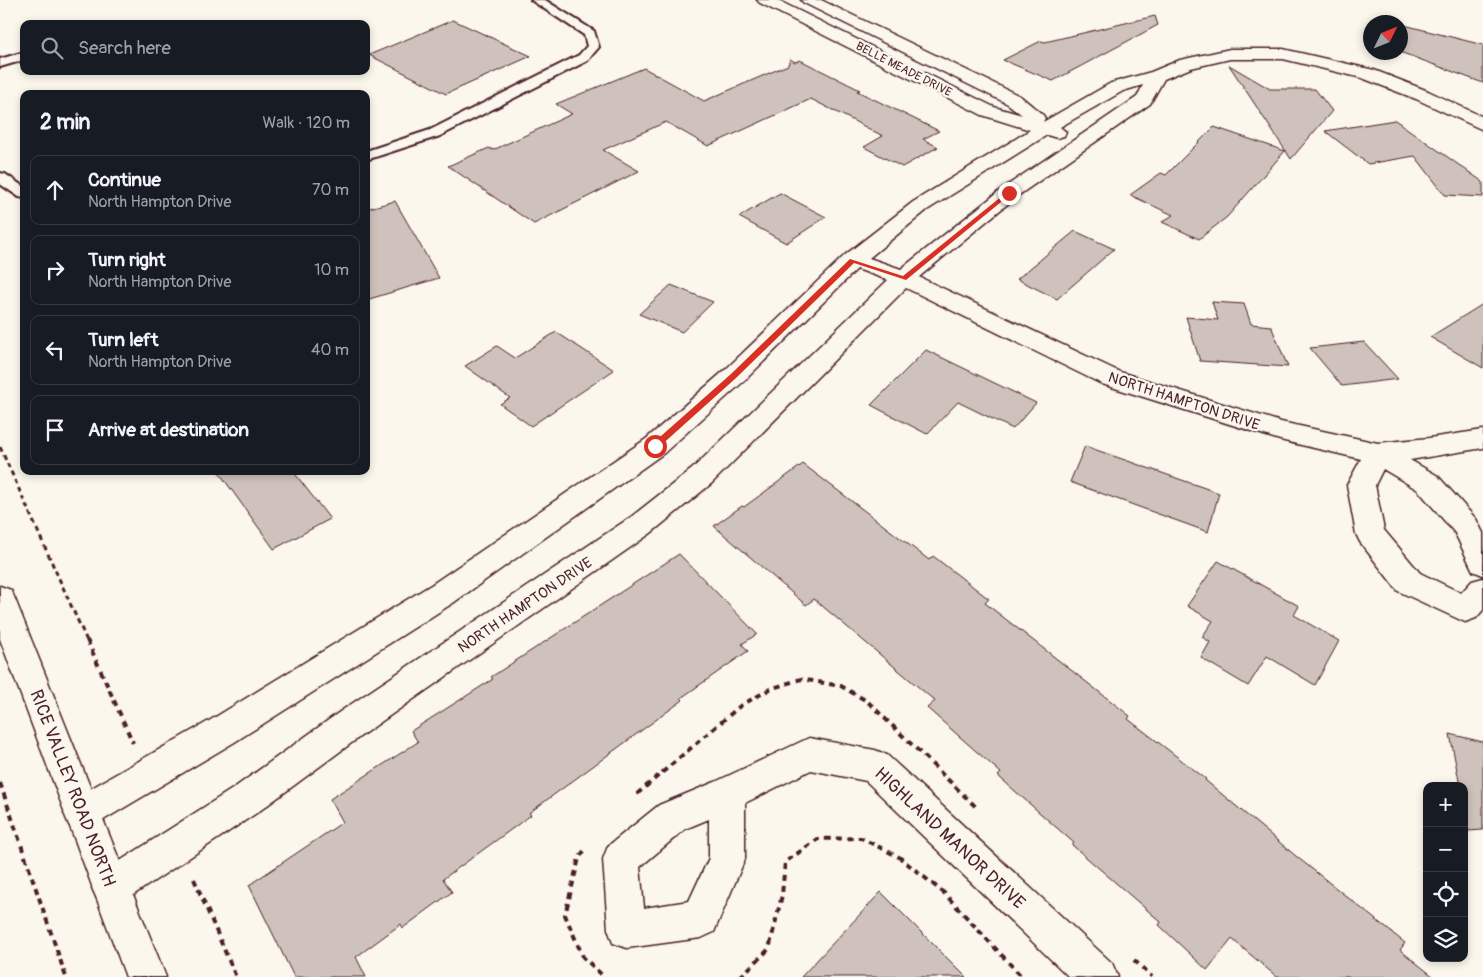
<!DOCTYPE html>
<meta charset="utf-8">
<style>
:root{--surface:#171b24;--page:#20242c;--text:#f1f3f6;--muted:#9ea1a6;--line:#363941}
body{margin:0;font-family:Pangolin,sans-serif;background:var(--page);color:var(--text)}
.controls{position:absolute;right:15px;bottom:15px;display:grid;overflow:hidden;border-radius:10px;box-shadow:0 2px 8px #0003}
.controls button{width:45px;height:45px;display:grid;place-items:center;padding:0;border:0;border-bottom:1px solid var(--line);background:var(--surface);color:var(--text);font:25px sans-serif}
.compass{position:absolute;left:1363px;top:15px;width:45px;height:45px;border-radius:50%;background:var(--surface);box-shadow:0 2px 8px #0003;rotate:47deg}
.stop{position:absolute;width:15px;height:15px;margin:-11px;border:4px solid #d93025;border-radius:50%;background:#fff}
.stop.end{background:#d93025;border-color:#fff;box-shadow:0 1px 5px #0008}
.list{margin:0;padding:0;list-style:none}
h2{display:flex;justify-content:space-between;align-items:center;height:65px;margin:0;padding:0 20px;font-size:21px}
h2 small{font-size:16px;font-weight:400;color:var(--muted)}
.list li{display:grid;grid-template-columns:32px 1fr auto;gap:15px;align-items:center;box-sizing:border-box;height:70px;margin:0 10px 10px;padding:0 10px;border:1px solid var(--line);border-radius:10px}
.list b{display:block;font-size:19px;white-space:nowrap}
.list p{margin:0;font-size:16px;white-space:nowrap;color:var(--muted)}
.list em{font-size:16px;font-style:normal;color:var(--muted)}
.icon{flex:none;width:28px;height:28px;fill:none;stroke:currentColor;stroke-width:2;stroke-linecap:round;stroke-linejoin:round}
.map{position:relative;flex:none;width:1483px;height:977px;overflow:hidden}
.search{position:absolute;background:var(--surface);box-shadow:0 2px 8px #0003;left:20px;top:20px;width:350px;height:55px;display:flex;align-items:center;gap:12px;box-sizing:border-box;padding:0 18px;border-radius:10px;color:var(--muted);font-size:19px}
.panel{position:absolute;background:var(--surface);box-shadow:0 2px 8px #0003;left:20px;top:90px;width:350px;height:385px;border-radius:10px}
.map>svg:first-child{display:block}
</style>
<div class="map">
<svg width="1483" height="977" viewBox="0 0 1483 977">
<rect width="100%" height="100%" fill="#fbf7ec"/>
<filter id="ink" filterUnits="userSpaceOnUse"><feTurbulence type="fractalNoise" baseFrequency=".02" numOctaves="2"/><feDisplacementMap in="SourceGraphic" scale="10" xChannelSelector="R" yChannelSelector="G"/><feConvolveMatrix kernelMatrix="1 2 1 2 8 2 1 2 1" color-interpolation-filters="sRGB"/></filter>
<g filter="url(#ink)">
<!-- building -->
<path fill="#cfc2bc" stroke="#4a1f2b" d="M1155,16L1158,25L1053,81L1003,60L1041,41L1045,42Z
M453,20L531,56L446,94L369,55Z
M1400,24L1483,45V83L1400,52Z
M790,59L795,62L800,60L860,90L857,91L939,131L923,139L938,147L902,167L864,147L883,136L811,99L708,146L666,122L603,150L639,171L534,224L448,166L489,148L493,150L572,114L556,104L644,68L704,101L788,65Z
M1229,65L1270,89H1315L1332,111L1291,159Z
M1395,120L1483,182V197L1445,195L1415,156L1368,164L1325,131Z
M1214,127L1285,151L1227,217L1199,239L1162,222L1173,215L1130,195L1161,173L1166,175Z
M780,193L826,217L786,243L739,217Z
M395,201L439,278L366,300V209Z
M1075,231L1114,249L1057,299L1017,279Z
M671,285L713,302L682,332L639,314Z
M1212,302L1244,304L1251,324L1271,326L1288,367L1200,361L1186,317L1218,320Z
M1483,304V368L1430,337Z
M556,332L614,370L531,426L500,404L510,398L465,366L497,346L515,358Z
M1364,342L1398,379L1342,386L1310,348Z
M926,350L1036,403L1013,429L958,402L927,434L871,405Z
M1085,446L1219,493L1208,532L1070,482Z
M803,464L929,560L933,556L989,599L985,603L1130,716L1128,719L1206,779L1205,780L1297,857L1405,943L1400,950L1434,977H1277L1232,939L1207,970L1159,925L1161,922L1072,845L1074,843L998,776L1001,773L927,708L935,701L814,599L806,605L714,526L742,506L744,507Z
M218,471H293L330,519L274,549Z
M679,554L757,634L742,644L748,651L681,698L683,700L529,813L531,815L443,879L452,892L403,928L401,924L356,957L366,977H294L249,885L343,822L330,799L418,742L411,731L493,679L491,677Z
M1218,561L1299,606L1294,615L1339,641L1315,685L1267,656L1248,686L1201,658L1210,642L1202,637L1213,621L1187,606Z
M1450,734L1483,742V830L1468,831L1464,811V786H1460Z
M881,892L966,977H801Z"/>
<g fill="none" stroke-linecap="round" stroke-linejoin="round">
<defs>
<path id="lane" d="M531,0H545L594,31L599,47L587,61L440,136L366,160V151L430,130L579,55L587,46L584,35Z
M24,52V60L0,67V59Z
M0,173L5,174L24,187V198L19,197L0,184Z"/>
<path id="street" d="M757,0H777L994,107L1022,115L1008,104L804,3L801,0H821L1020,96L1042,114L1045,118L1043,122L1111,83L1151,72L1180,60L1230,49H1283L1374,70L1428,91L1483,117V130L1416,99L1362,78L1283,59H1230L1191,68L1164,79L1150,104L1016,197L919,277L1120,372L1281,422L1378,443L1429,438L1483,430V448L1410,460L1438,476L1476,519L1483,533V575L1473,571L1455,533L1418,490L1383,469L1375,485L1384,530L1420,573L1461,593L1472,581L1483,578V610L1476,618L1465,622L1398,591L1360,542L1356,534L1347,485L1361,459L1280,440L1102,384L906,288L712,483L651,533L365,733L258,812L124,901L111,907L98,901L92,888L98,875L234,788L341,711L631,517L692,469L888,280L857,269L743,382L664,453L453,603L233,743L95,825L82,830L69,825L64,813L69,801L209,721L431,585L646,439L725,370L845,255L913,202L1030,130L982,115L760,3ZM1143,85L1137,97L1002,189L901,269L869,258L927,210L1047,135L1057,138L1064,136L1066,132L1060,127L1123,91Z
M809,738L875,750L887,755L1112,963L1118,977H1069L866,781L811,770L745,803V859L714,932L701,938L627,948L613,943L608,929L603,859L608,846L659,805L715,782ZM709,819V858L689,901L644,908L640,867L685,829Z"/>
<path id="secondary" d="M0,586L11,590L15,599L166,977H126L0,639Z"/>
</defs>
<!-- lane casing -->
<use href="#lane" stroke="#4a1f2b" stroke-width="4"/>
<!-- street casing -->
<use href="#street" stroke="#4a1f2b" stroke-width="3"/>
<!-- secondary casing -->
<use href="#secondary" stroke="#4a1f2b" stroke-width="3"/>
<!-- path-far1 -->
<path stroke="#4a1f2b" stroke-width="3" stroke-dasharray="5 4" stroke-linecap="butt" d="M0,447L87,641"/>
<!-- path -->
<path stroke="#4a1f2b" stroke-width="4" stroke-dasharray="6 5" stroke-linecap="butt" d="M87,640L133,743
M0,783L66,977
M637,794L740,706L770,689L801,679L841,686L867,701L977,808
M584,851L579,858L565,915L583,957L604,977
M194,879L236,977
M1134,960L1152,977
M740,977L769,949L782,895L785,862L818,839L861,838L899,857L944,893L1022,977"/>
<!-- lane -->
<use href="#lane" fill="#fbf7ec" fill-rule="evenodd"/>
<!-- street -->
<use href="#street" fill="#fbf7ec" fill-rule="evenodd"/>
<!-- secondary -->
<use href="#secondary" fill="#fbf7ec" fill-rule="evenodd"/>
</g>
</g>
<!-- route -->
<path fill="#d93025" d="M1007,192L1012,193L906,280L854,263L736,378L658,448H652V444L731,374L850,259L903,276Z"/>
<g text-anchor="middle" stroke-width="4.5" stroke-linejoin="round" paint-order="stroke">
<!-- far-street labels -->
<g font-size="12" fill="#4a1f2b" stroke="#fbf7ec">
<text transform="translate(904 69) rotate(27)" y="4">BELLE MEADE DRIVE</text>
</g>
<!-- street labels -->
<g font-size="15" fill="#4a1f2b" stroke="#fbf7ec">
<text transform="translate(1184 401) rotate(18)" y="5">NORTH HAMPTON DRIVE</text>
<text transform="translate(525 605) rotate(-34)" y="5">NORTH HAMPTON DRIVE</text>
</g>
<!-- near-street labels -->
<g font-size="18" fill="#4a1f2b" stroke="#fbf7ec">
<text transform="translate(73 788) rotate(69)" y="6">RICE VALLEY ROAD NORTH</text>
<text transform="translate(950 838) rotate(43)" y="6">HIGHLAND MANOR DRIVE</text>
</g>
</g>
</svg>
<div class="controls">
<button>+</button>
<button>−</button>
<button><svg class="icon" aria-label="locate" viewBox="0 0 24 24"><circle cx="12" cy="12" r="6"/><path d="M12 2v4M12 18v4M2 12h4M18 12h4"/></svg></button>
<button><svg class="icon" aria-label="layers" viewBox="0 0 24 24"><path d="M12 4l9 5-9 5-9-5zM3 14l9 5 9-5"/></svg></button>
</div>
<svg class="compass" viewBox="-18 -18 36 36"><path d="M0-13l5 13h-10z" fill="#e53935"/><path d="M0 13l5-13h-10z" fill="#9ea1a6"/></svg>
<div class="stop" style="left:655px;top:446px"></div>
<div class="stop end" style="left:1009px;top:193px"></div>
<div class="search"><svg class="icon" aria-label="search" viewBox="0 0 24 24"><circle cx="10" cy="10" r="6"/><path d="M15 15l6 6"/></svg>Search here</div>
<section class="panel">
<h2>2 min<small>Walk · 120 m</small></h2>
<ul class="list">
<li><svg class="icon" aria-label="ahead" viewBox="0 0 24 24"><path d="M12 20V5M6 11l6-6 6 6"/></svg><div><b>Continue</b><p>North Hampton Drive</p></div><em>70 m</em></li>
<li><svg class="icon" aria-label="right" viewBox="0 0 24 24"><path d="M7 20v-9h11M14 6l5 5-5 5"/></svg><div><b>Turn right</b><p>North Hampton Drive</p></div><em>10 m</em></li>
<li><svg class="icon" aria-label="left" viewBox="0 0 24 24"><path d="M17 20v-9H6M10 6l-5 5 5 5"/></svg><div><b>Turn left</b><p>North Hampton Drive</p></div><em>40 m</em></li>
<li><svg class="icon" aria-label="arrive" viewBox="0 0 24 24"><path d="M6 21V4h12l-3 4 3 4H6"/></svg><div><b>Arrive at destination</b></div></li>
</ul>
</section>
</div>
